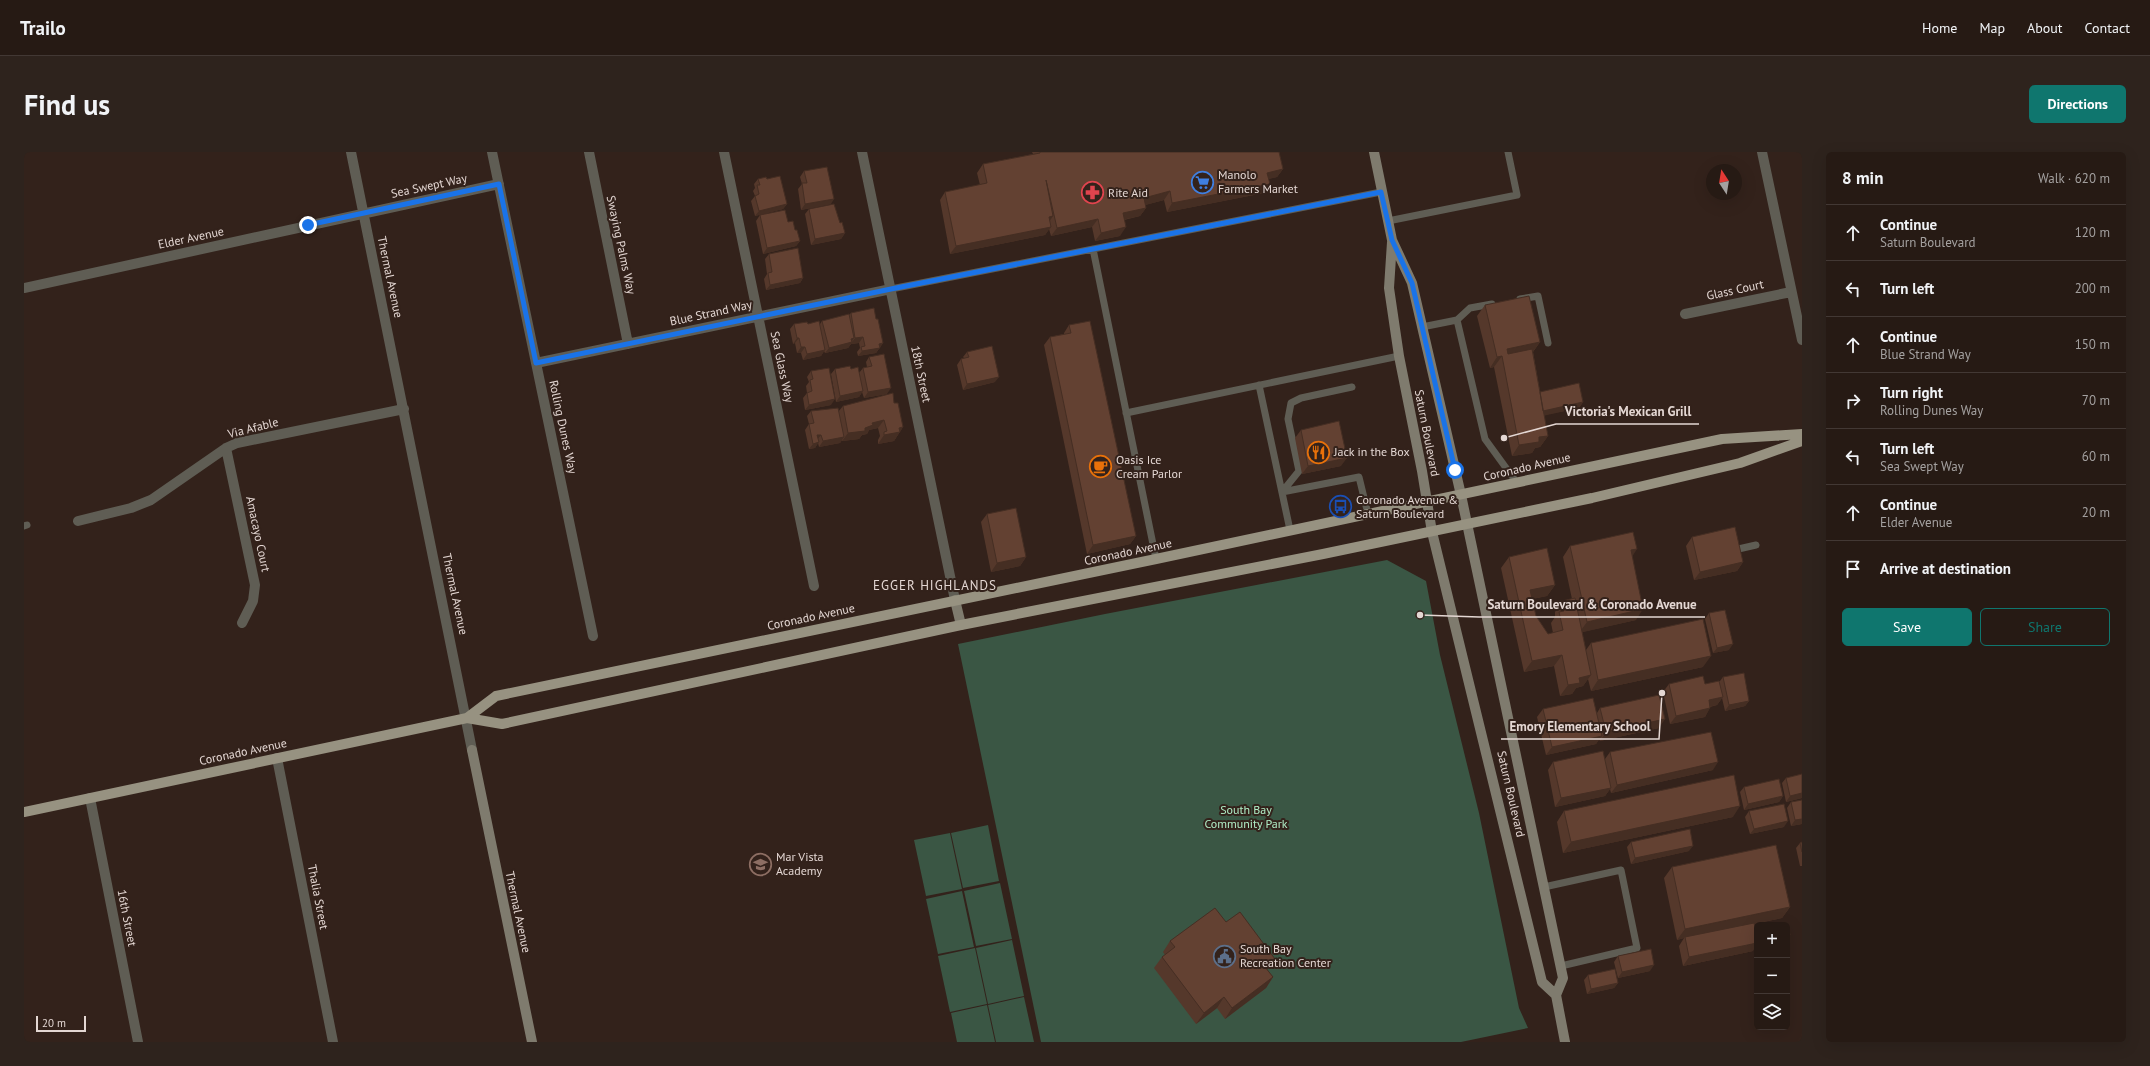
<!DOCTYPE html>
<meta charset="utf-8">
<style>
:root{--surface:#261a14;--page:#2e231d;--text:#f1f3f6;--muted:#a4a1a0;--line:#423834;--accent:#0f766e}
body{margin:0;font-family:"PT Sans",sans-serif;background:var(--page);color:var(--text)}
.controls{position:absolute;right:12px;bottom:12px;display:grid;overflow:hidden;border-radius:6px;box-shadow:0 4px 16px #0002}
.controls button{width:36px;height:36px;display:grid;place-items:center;padding:0;border:0;border-bottom:1px solid var(--line);background:var(--surface);color:var(--text);font:20px sans-serif}
.compass{position:absolute;left:1682px;top:12px;width:36px;height:36px;border-radius:50%;background:var(--surface);box-shadow:0 4px 16px #0002;rotate:348deg}
.scale{position:absolute;left:12px;bottom:10px;width:50px;box-sizing:border-box;padding-left:4px;border:2px solid #e4d7d3;border-top:0;font-size:11px;line-height:14px;white-space:nowrap;color:#e4d7d3;-webkit-text-stroke:3px #33221b;paint-order:stroke}
.stop{position:absolute;width:12px;height:12px;margin:-9px;border:3px solid #1a73e8;border-radius:50%;background:#fff}
.stop.end{background:#1a73e8;border-color:#fff;box-shadow:0 1px 4px #0008}
.list{margin:0;padding:0;list-style:none}
h2{display:flex;justify-content:space-between;align-items:center;height:52px;margin:0;padding:0 16px;font-size:17px}
h2 small{font-size:13px;font-weight:400;color:var(--muted)}
.list li{display:grid;grid-template-columns:26px 1fr auto;gap:12px;align-items:center;box-sizing:border-box;height:56px;padding:0 16px;border-top:1px solid var(--line)}
.list b{display:block;font-size:15px;white-space:nowrap}
.list p{margin:0;font-size:13px;white-space:nowrap;color:var(--muted)}
.list em{font-size:13px;font-style:normal;color:var(--muted)}
.actions{display:flex;gap:8px;padding:12px 16px}
.actions a{flex:1;padding:9px 0;border:1px solid var(--accent);border-radius:6px;text-align:center;font-size:14px;color:var(--accent)}
.actions .main{background:var(--accent);color:#fff}
.icon{flex:none;width:22px;height:22px;fill:none;stroke:currentColor;stroke-width:2;stroke-linecap:round;stroke-linejoin:round}
.map{position:relative;flex:none;width:1778px;height:890px;overflow:hidden;border-radius:6px}
header{display:flex;align-items:center;gap:24px;box-sizing:border-box;height:56px;padding:0 20px;background:var(--surface);border-bottom:1px solid var(--line)}
header strong{font-size:19px}
nav{display:flex;gap:22px;margin-inline-start:auto;font-size:14px}
.intro{display:flex;align-items:center;justify-content:space-between;box-sizing:border-box;height:96px;padding:0 24px}
h1{margin:0;font-size:28px}
.button{padding:10px 18px;border-radius:6px;background:var(--accent);color:#fff;font-size:14px;font-weight:700}
main{display:flex;gap:24px;padding:0 24px}
aside{flex:1;background:var(--surface);border-radius:6px;box-shadow:0 4px 16px #0002}
.map>svg:first-child{display:block}
</style>
<header>
<strong>Trailo</strong>
<nav><a>Home</a><a>Map</a><a>About</a><a>Contact</a></nav>
</header>
<div class="intro"><h1>Find us</h1><a class="button">Directions</a></div>
<main>
<div class="map">
<svg width="1778" height="890" viewBox="0 0 1778 890">
<rect width="100%" height="100%" fill="#33221b"/>
<!-- green -->
<path fill="#3a5644" d="M1363,408L1402,429L1416,503L1455,661L1495,856L1504,876L1437,890H1017L934,492L1081,462Z
M964,673L975,729L939,736L927,681Z
M926,681L938,737L902,744L890,688Z
M976,731L988,787L952,794L940,739Z
M938,739L950,795L914,802L902,747Z
M988,788L1000,844L964,852L952,796Z
M951,796L963,852L926,860L914,804Z
M1000,845L1010,890H972L964,853Z
M963,853L971,890H933L927,861Z"/>
<g fill="none" stroke-linecap="round" stroke-linejoin="round">
<!-- lane -->
<path stroke="#5f5d54" stroke-width="7" d="M1364,69L1493,43L1484,0
M1069,97L1132,407
M867,137L1357,40
M1496,147L1514,144L1524,191
M1433,168L1446,156L1468,152
M1398,175L1433,168L1461,287L1493,331
M1235,233L1266,378
M1102,261L1375,204
M1258,340L1275,319L1264,267L1267,251L1277,246L1328,235
M1258,340L1335,325L1344,362
M0,374L3,373
M1710,398L1732,393
M1520,735L1597,718L1613,796L1537,814"/>
<!-- street -->
<path stroke="#5f5d54" stroke-width="10" d="M327,0L448,598
M468,0L569,484
M565,0L604,192
M700,0L790,434
M838,0L931,448
M1738,0L1778,188
M0,136L475,32
M1661,162L1767,140
M512,211L867,137
M202,296L231,433L229,449L218,471
M54,369L107,356L127,348L202,296L213,291L380,257
M253,606L309,890
M66,646L114,890"/>
<!-- secondary -->
<path stroke="#7f7b6e" stroke-width="10" d="M1350,0L1368,88L1388,131L1437,343L1539,826L1532,843
M1368,90L1365,136L1375,204L1398,319L1408,380L1518,830L1532,843L1541,890
M931,448L937,473
M448,598L508,890"/>
<!-- primary -->
<path stroke="#979281" stroke-width="10" d="M443,566L472,544L1132,407L1698,287L1778,282
M0,660L443,566L478,572L937,473L1299,402L1568,346L1716,311L1778,289"/>
</g>
<!-- wall -->
<path fill="#55382b" d="M1008,0H1255L1259,17L1253,25L1244,27L1246,32L1240,41L1143,60L1140,48L1121,53L1122,56L1116,64L1100,68L1096,84L1071,89L1068,75L1027,84L1025,77L1021,83L926,102L916,48L921,40L956,33L953,21L959,12L1009,2Z
M780,19L807,52L777,58L774,37L778,32L776,25Z
M734,27H743L763,52L759,57L731,64L727,49L731,44L729,39L731,36L730,32Z
M785,57L816,71L821,81L817,87L787,93L781,62Z
M736,63L764,70L771,78L776,89L772,94L739,102L732,69Z
M745,102L779,126L776,131L742,138L740,127L743,122L741,107Z
M1461,153L1516,190L1509,200L1516,240L1559,250L1555,256L1520,263L1524,284L1516,295L1511,296L1508,301L1488,304L1470,215L1466,216L1453,164Z
M827,161L859,191L852,201L834,204L833,200L836,196L835,191L827,192L824,196L801,201L800,199L797,204L779,208L777,201H773L771,191L769,192L766,177L770,172H796L798,169L825,163Z
M1045,173L1112,384L1106,392L1063,402L1020,193L1026,185L1040,182V181Z
M943,200L971,230L939,238L933,213L937,207L940,206L939,205Z
M845,205L863,242L840,246L838,240L835,245L812,250L807,222L811,217L835,221L839,216L843,215L842,210Z
M787,219L807,253L781,258L779,246L783,241L782,234L785,230L783,225Z
M870,251L879,275L870,289L854,292V288L856,284L854,276L845,278L843,282L838,283L835,287L818,289V288L816,291L795,295L794,291L791,296L785,297L781,278L785,272L783,264L787,259L814,260L819,254Z
M1277,278L1317,314L1278,322L1271,286Z
M963,362L1002,405L996,414L967,420L957,370Z
M1668,385L1719,410L1713,419L1670,428L1662,394Z
M1546,394L1608,404L1612,468L1558,480L1562,498L1567,491L1679,515L1567,539L1564,527L1559,534L1552,536L1548,542L1536,544L1530,514L1500,520L1477,416L1485,405L1531,433L1523,444L1508,447L1512,464L1524,482L1529,481L1527,471L1531,465V460L1538,449L1548,447L1539,405Z
M1685,461L1705,498L1689,501L1681,467Z
M1699,525L1725,549L1721,554L1701,559L1698,546L1693,553L1686,555L1681,565L1646,572L1639,540L1645,532H1681L1696,529Z
M1576,556L1635,576L1576,589L1575,587L1572,592L1522,603L1513,565L1519,557L1573,561Z
M1586,600L1689,618L1587,641L1586,637L1581,644L1531,655L1524,618L1529,610L1581,607Z
M1778,622V646L1762,650L1758,631L1762,626Z
M1720,635L1759,644L1755,650L1720,658L1716,640Z
M1767,650L1778,672L1767,674L1763,656Z
M1540,659L1709,665L1539,701L1533,670Z
M1725,659L1760,675L1726,682L1721,665Z
M1607,690L1665,699L1607,712L1603,695Z
M1778,690V714H1776L1772,696L1776,691Z
M1648,715L1766,755L1758,766L1730,772L1729,799L1659,814L1655,794L1660,786L1653,788L1640,726Z
M1202,770L1243,818L1249,825L1242,836L1201,867L1193,856L1172,872L1130,816L1138,805L1141,803L1139,800L1146,789Z
M1594,804L1626,819L1594,826L1590,810Z
M1564,823L1594,831L1590,836L1563,842L1560,828Z"/>
<!-- shaded-wall -->
<path fill="#452e23" d="M1259,17L1253,25L1237,29L1243,21Z
M1246,32L1240,41L1143,60L1148,51Z
M1146,39L1140,48L1114,55L1120,46Z
M810,47L807,52L777,58L781,52Z
M763,52L759,57L731,64L735,59Z
M1122,56L1116,64L1093,69L1099,61Z
M1029,64L1023,73L1025,65Z
M1074,67L1068,75L1027,84L1033,76Z
M1027,75L1021,83L926,102L932,94Z
M1102,75L1096,84L1071,89L1077,81Z
M821,81L817,87L787,93L791,87Z
M776,89L772,94L739,102L743,96Z
M779,126L776,131L742,138L746,133Z
M839,185L835,191L827,192L824,196L801,201L805,196L827,187L830,186L827,191L828,190L831,186Z
M773,186H775L771,191L769,192Z
M1516,190L1508,201L1478,207L1483,197Z
M859,191L852,201L834,204L838,199Z
M777,195H781L777,201H773Z
M801,198L797,204L779,208L783,202Z
M1478,204L1470,215L1466,216L1473,205Z
M975,225L971,230L939,238L943,232Z
M867,236L863,242L840,246L844,240Z
M839,239L835,245L812,250L816,244Z
M811,247L807,253L781,258L785,253Z
M1559,250L1555,256L1514,265L1518,259Z
M860,268L854,276L845,278L843,282L838,283L835,287L818,289L824,281L841,276L848,271Z
M879,275L870,289L854,292L860,283Z
M793,283H797L793,288Z
M1524,284L1516,295L1511,296L1508,301L1488,304L1495,293L1515,285Z
M820,285L816,291L795,295L799,289Z
M795,290L791,296L785,297L789,292Z
M1323,306L1317,314L1278,322L1284,314Z
M1112,384L1106,392L1063,402L1069,393Z
M1613,397L1606,408L1607,398Z
M1002,405L996,414L967,420L973,411Z
M1719,410L1713,419L1670,428L1676,420Z
M1531,433L1523,444L1499,449L1506,438Z
M1619,457L1612,468L1555,481L1563,470Z
M1709,492L1705,498L1689,501L1693,496Z
M1538,503L1530,514L1500,520L1508,509Z
M1687,504L1679,515L1567,539L1574,528Z
M1567,523L1559,534L1552,536L1548,542L1536,544L1544,533L1555,526Z
M1699,545L1693,553L1679,556L1685,548Z
M1725,549L1721,554L1701,559L1705,553Z
M1686,556L1681,565L1646,572L1652,564Z
M1641,567L1635,576L1576,589L1582,580Z
M1578,584L1572,592L1522,603L1528,595Z
M1694,610L1689,618L1587,641L1593,633Z
M1587,636L1581,644L1531,655L1537,646Z
M1778,641V646L1762,650L1766,644Z
M1759,644L1755,650L1720,658L1724,652Z
M1716,654L1709,665L1539,701L1547,690Z
M1778,667V672L1767,674L1771,668Z
M1764,669L1760,675L1726,682L1730,677Z
M1669,694L1665,699L1607,712L1611,706Z
M1766,755L1758,766L1661,786V785L1660,786L1653,788L1661,777Z
M1733,791V793L1729,799L1659,814L1665,805Z
M1251,807L1243,818L1241,815Z
M1630,813L1626,819L1594,826L1598,820Z
M1249,825L1242,836L1201,867L1208,856Z
M1594,831L1590,836L1563,842L1567,837Z
M1200,845L1193,856L1172,872L1180,861Z"/>
<!-- building -->
<path fill="#634132" stroke="#452e23" d="M1016,0H1255L1259,17L1243,21L1246,32L1148,51L1146,39L1120,46L1122,56L1099,61L1102,75L1077,81L1074,67L1033,76L1022,28L1029,64L1025,65L1027,75L932,94L921,40L963,31L959,12L1016,1Z
M803,15L810,47L781,52L778,31H783L780,19Z
M756,24L763,52L735,59L731,44L735,42L733,33H736L734,27L742,25L743,27Z
M810,52L816,71L818,70L821,81L791,87L785,57Z
M761,58L764,70L769,69L771,78H773L776,89L743,96L736,63Z
M774,96L779,126L746,133L744,121L748,120L745,102Z
M1505,144L1516,190L1483,197L1484,202L1508,197L1524,284L1515,285V290L1495,293L1478,204L1473,205L1461,153Z
M850,156L852,167H854L859,191L855,192L856,196L838,199L837,195L841,194L839,185L831,186L827,161Z
M825,162L830,186L827,187L828,190L805,196L798,169Z
M795,169L801,198L783,202L781,195H777L775,186H773L770,172L783,170L784,172Z
M1066,169L1112,384L1069,393L1026,185L1047,181L1045,173Z
M968,194L975,225L943,232L937,207L945,205L943,200Z
M860,202L867,236L844,240L839,216L848,214L845,205Z
M826,214L827,217L834,215L839,239L816,244L811,217Z
M805,216L811,247L785,253L783,241L788,239L786,228L789,227L787,219Z
M1555,231L1559,250L1519,259L1516,240Z
M869,241L870,251H874L879,275L875,276L876,280L860,283V280L863,279L860,268L848,271L849,273L841,276V279L824,281L819,254Z
M814,256L820,285L799,289L797,283H793L795,290L789,292L785,272L790,271L787,259Z
M1315,269L1323,306L1284,314L1277,278Z
M992,356L1002,405L973,411L963,362Z
M1711,375L1719,410L1676,420L1668,385Z
M1609,380L1613,397L1607,398L1619,457L1563,470L1546,394Z
M1523,396L1531,433L1506,438L1512,464L1524,482L1539,478L1535,460L1540,459L1538,449L1551,446L1567,523L1555,526L1556,531L1544,533L1538,503L1508,509L1485,405Z
M1701,458L1709,492L1693,496L1685,461Z
M1679,467L1687,504L1574,528L1567,491Z
M1720,521L1725,549L1705,553L1699,525Z
M1679,524L1681,532L1695,529L1699,545L1685,548L1686,556L1652,564L1645,532Z
M1635,543L1641,567L1582,580L1576,556Z
M1569,546L1578,584L1528,595L1519,557Z
M1687,580L1694,610L1593,633L1586,600Z
M1579,599L1587,636L1537,646L1529,610Z
M1778,622V641L1766,644L1762,626Z
M1710,623L1716,654L1547,690L1540,659Z
M1755,627L1759,644L1724,652L1720,635Z
M1778,648V667L1771,668L1767,650Z
M1760,652L1764,669L1730,677L1725,659Z
M1666,677L1669,694L1611,706L1607,690Z
M1778,690V700L1776,691Z
M1752,693L1766,755L1661,777L1648,715Z
M1191,756L1202,770L1216,760L1251,807L1241,815L1249,825L1208,856L1200,845L1180,861L1138,805L1151,795L1146,789Z
M1730,771L1733,784V791L1665,805L1661,785Z
M1763,775H1764L1766,783H1763Z
M1627,797L1630,813L1598,820L1594,804Z
M1591,817L1594,831L1567,837L1564,823Z"/>
<g fill="none" stroke-linecap="round" stroke-linejoin="round">
<!-- route -->
<path stroke="#1a73e8" stroke-width="5" d="M284,73L475,32L512,211L867,137L1357,40L1368,88L1388,131L1431,318"/>
</g>
<!-- icons -->
<defs>
<symbol id="supermarket-ring" viewBox="-11 -11 22 22"><circle r="9.5" fill="#33221b" stroke="#3f7fe0" stroke-width="1.5"/><path d="M-6-5.5h2.5l.6 2H6L4.5 2H-2.5L-4.4-4H-6ZM-1.5 3.2a1.3 1.3 0 1 0 .1 0ZM3 3.2a1.3 1.3 0 1 0 .1 0Z" fill="#3f7fe0"/></symbol>
<symbol id="pharmacy-ring" viewBox="-11 -11 22 22"><circle r="9.5" fill="#33221b" stroke="#e0444e" stroke-width="1.5"/><path d="M-2-6h4v4h4v4h-4v4h-4v-4h-4v-4h4Z" fill="#e0444e"/></symbol>
<symbol id="restaurant-ring" viewBox="-11 -11 22 22"><circle r="9.5" fill="#33221b" stroke="#e8710a" stroke-width="1.5"/><path d="M-5-6h1v4h1v-4h1v4h1v-4h1v5L-1.5 .5V6h-2V.5L-5-1ZM5-6V6H3V1.5H1.5Q1.5-4 5-6Z" fill="#e8710a"/></symbol>
<symbol id="cafe-ring" viewBox="-11 -11 22 22"><circle r="9.5" fill="#33221b" stroke="#e8710a" stroke-width="1.5"/><path d="M-5.5-4.5H6V0H3Q3 3.5 0 3.5H-2.5Q-5.5 3.5-5.5 0ZM3-3.2v2h1.7v-2ZM-6 4.5H4V6H-6Z" fill="#e8710a"/></symbol>
<symbol id="bus-ring" viewBox="-11 -11 22 22"><circle r="9.5" fill="#33221b" stroke="#1a4fb4" stroke-width="1.5"/><path d="M-5-6H5V4H4V6H2V4H-2V6H-4V4H-5ZM-3.5-4V0h7V-4ZM-3.5 1.2v1.5H-2V1.2ZM2 1.2v1.5H3.5V1.2Z" fill="#1a4fb4"/></symbol>
<symbol id="school-ring" viewBox="-11 -11 22 22"><circle r="9.5" fill="#33221b" stroke="#8d6e63" stroke-width="1.5"/><path d="M0-5L7-2L0 1L-7-2ZM-4 1L0 2.5L4 1V4Q0 6-4 4Z" fill="#8d6e63"/></symbol>
<symbol id="civic-ring" viewBox="-11 -11 22 22"><circle r="9.5" fill="#33221b" stroke="#5c6f8a" stroke-width="1.5"/><path d="M-.6-6.5H3V-4.5H.6V-3L4-1V1h2V6H-6V1h2V-1L-.6-3ZM-1.2 2.5V6h2.4V2.5Z" fill="#5c6f8a"/></symbol>
</defs>
<g fill-rule="evenodd">
<use href="#supermarket-ring" x="1166" y="18" width="25" height="25"/>
<use href="#pharmacy-ring" x="1056" y="28" width="25" height="25"/>
<use href="#restaurant-ring" x="1282" y="288" width="25" height="25"/>
<use href="#cafe-ring" x="1064" y="302" width="25" height="25"/>
<use href="#bus-ring" x="1304" y="342" width="25" height="25"/>
<use href="#school-ring" x="724" y="700" width="25" height="25"/>
<use href="#civic-ring" x="1188" y="792" width="25" height="25"/>
</g>
<g text-anchor="middle" stroke-width="4" stroke-linejoin="round" paint-order="stroke">
<!-- poi labels -->
<g font-size="12" fill="#e4d7d3" stroke="#33221b" text-anchor="start">
<text x="1194" y="27">Manolo<tspan x="1194" dy="14">Farmers Market</tspan></text>
<text x="1084" y="45">Rite Aid</text>
<text x="1310" y="304">Jack in the Box</text>
<text x="1092" y="312">Oasis Ice<tspan x="1092" dy="14">Cream Parlor</tspan></text>
<text x="1332" y="352">Coronado Avenue &amp;<tspan x="1332" dy="14">Saturn Boulevard</tspan></text>
<text x="752" y="709">Mar Vista<tspan x="752" dy="14">Academy</tspan></text>
<text x="1216" y="801">South Bay<tspan x="1216" dy="14">Recreation Center</tspan></text>
</g>
<!-- street labels -->
<g font-size="12" fill="#e4d7d3" stroke="#33221b">
<text transform="translate(405 34) rotate(-12)" y="4">Sea Swept Way</text>
<text transform="translate(167 86) rotate(-12)" y="4">Elder Avenue</text>
<text transform="translate(597 93) rotate(78)" y="4">Swaying Palms Way</text>
<text transform="translate(366 125) rotate(78)" y="4">Thermal Avenue</text>
<text transform="translate(1711 138) rotate(-12)" y="4">Glass Court</text>
<text transform="translate(687 161) rotate(-12)" y="4">Blue Strand Way</text>
<text transform="translate(758 215) rotate(78)" y="4">Sea Glass Way</text>
<text transform="translate(897 222) rotate(78)" y="4">18th Street</text>
<text transform="translate(539 275) rotate(78)" y="4">Rolling Dunes Way</text>
<text transform="translate(229 276) rotate(-14)" y="4">Via Afable</text>
<text transform="translate(1403 281) rotate(79)" y="4">Saturn Boulevard</text>
<text transform="translate(1503 315) rotate(-13)" y="4">Coronado Avenue</text>
<text transform="translate(234 382) rotate(78)" y="4">Amacayo Court</text>
<text transform="translate(1104 400) rotate(-12)" y="4">Coronado Avenue</text>
<text transform="translate(431 442) rotate(78)" y="4">Thermal Avenue</text>
<text transform="translate(787 465) rotate(-12)" y="4">Coronado Avenue</text>
<text transform="translate(219 600) rotate(-12)" y="4">Coronado Avenue</text>
<text transform="translate(1487 642) rotate(77)" y="4">Saturn Boulevard</text>
<text transform="translate(294 745) rotate(79)" y="4">Thalia Street</text>
<text transform="translate(494 760) rotate(78)" y="4">Thermal Avenue</text>
<text transform="translate(103 766) rotate(79)" y="4">16th Street</text>
</g>
<!-- park labels -->
<g font-size="12" fill="#afedc6" stroke="#33221b">
<text x="1222" y="662">South Bay<tspan x="1222" dy="14">Community Park</tspan></text>
</g>
<!-- neighbourhood labels -->
<g font-size="13" letter-spacing="1" fill="#e4d7d3" stroke="#33221b">
<text x="911" y="438">EGGER HIGHLANDS</text>
</g>
</g>
<!-- callouts -->
<path fill="none" stroke="#e4d7d3" stroke-width="1.5" d="M1480 286L1532 272H1675M1396 463L1455 465H1681M1638 541L1635 587H1477"/>
<g fill="#e4d7d3" stroke="#33221b" stroke-width="1.5">
<circle cx="1480" cy="286" r="4"/>
<circle cx="1396" cy="463" r="4"/>
<circle cx="1638" cy="541" r="4"/>
</g>
<g font-size="13" text-anchor="middle" font-weight="bold" fill="#e4d7d3" stroke="#33221b" stroke-width="4" stroke-linejoin="round" paint-order="stroke">
<text x="1604" y="264">Victoria's Mexican Grill</text>
<text x="1568" y="457">Saturn Boulevard &amp; Coronado Avenue</text>
<text x="1556" y="579">Emory Elementary School</text>
</g>
</svg>
<div class="controls">
<button>+</button>
<button>−</button>
<button><svg class="icon" aria-label="layers" viewBox="0 0 24 24"><path d="M12 4l9 5-9 5-9-5zM3 14l9 5 9-5"/></svg></button>
</div>
<svg class="compass" viewBox="-18 -18 36 36"><path d="M0-13l5 13h-10z" fill="#e53935"/><path d="M0 13l5-13h-10z" fill="#a4a1a0"/></svg>
<div class="scale">20 m</div>
<div class="stop" style="left:1431px;top:318px"></div>
<div class="stop end" style="left:284px;top:73px"></div>
</div>
<aside>
<h2>8 min<small>Walk · 620 m</small></h2>
<ul class="list">
<li><svg class="icon" aria-label="ahead" viewBox="0 0 24 24"><path d="M12 20V5M6 11l6-6 6 6"/></svg><div><b>Continue</b><p>Saturn Boulevard</p></div><em>120 m</em></li>
<li><svg class="icon" aria-label="left" viewBox="0 0 24 24"><path d="M17 20v-9H6M10 6l-5 5 5 5"/></svg><div><b>Turn left</b></div><em>200 m</em></li>
<li><svg class="icon" aria-label="ahead" viewBox="0 0 24 24"><path d="M12 20V5M6 11l6-6 6 6"/></svg><div><b>Continue</b><p>Blue Strand Way</p></div><em>150 m</em></li>
<li><svg class="icon" aria-label="right" viewBox="0 0 24 24"><path d="M7 20v-9h11M14 6l5 5-5 5"/></svg><div><b>Turn right</b><p>Rolling Dunes Way</p></div><em>70 m</em></li>
<li><svg class="icon" aria-label="left" viewBox="0 0 24 24"><path d="M17 20v-9H6M10 6l-5 5 5 5"/></svg><div><b>Turn left</b><p>Sea Swept Way</p></div><em>60 m</em></li>
<li><svg class="icon" aria-label="ahead" viewBox="0 0 24 24"><path d="M12 20V5M6 11l6-6 6 6"/></svg><div><b>Continue</b><p>Elder Avenue</p></div><em>20 m</em></li>
<li><svg class="icon" aria-label="arrive" viewBox="0 0 24 24"><path d="M6 21V4h12l-3 4 3 4H6"/></svg><div><b>Arrive at destination</b></div></li>
</ul>
<div class="actions"><a class="main">Save</a><a>Share</a></div>
</aside>
</main>
